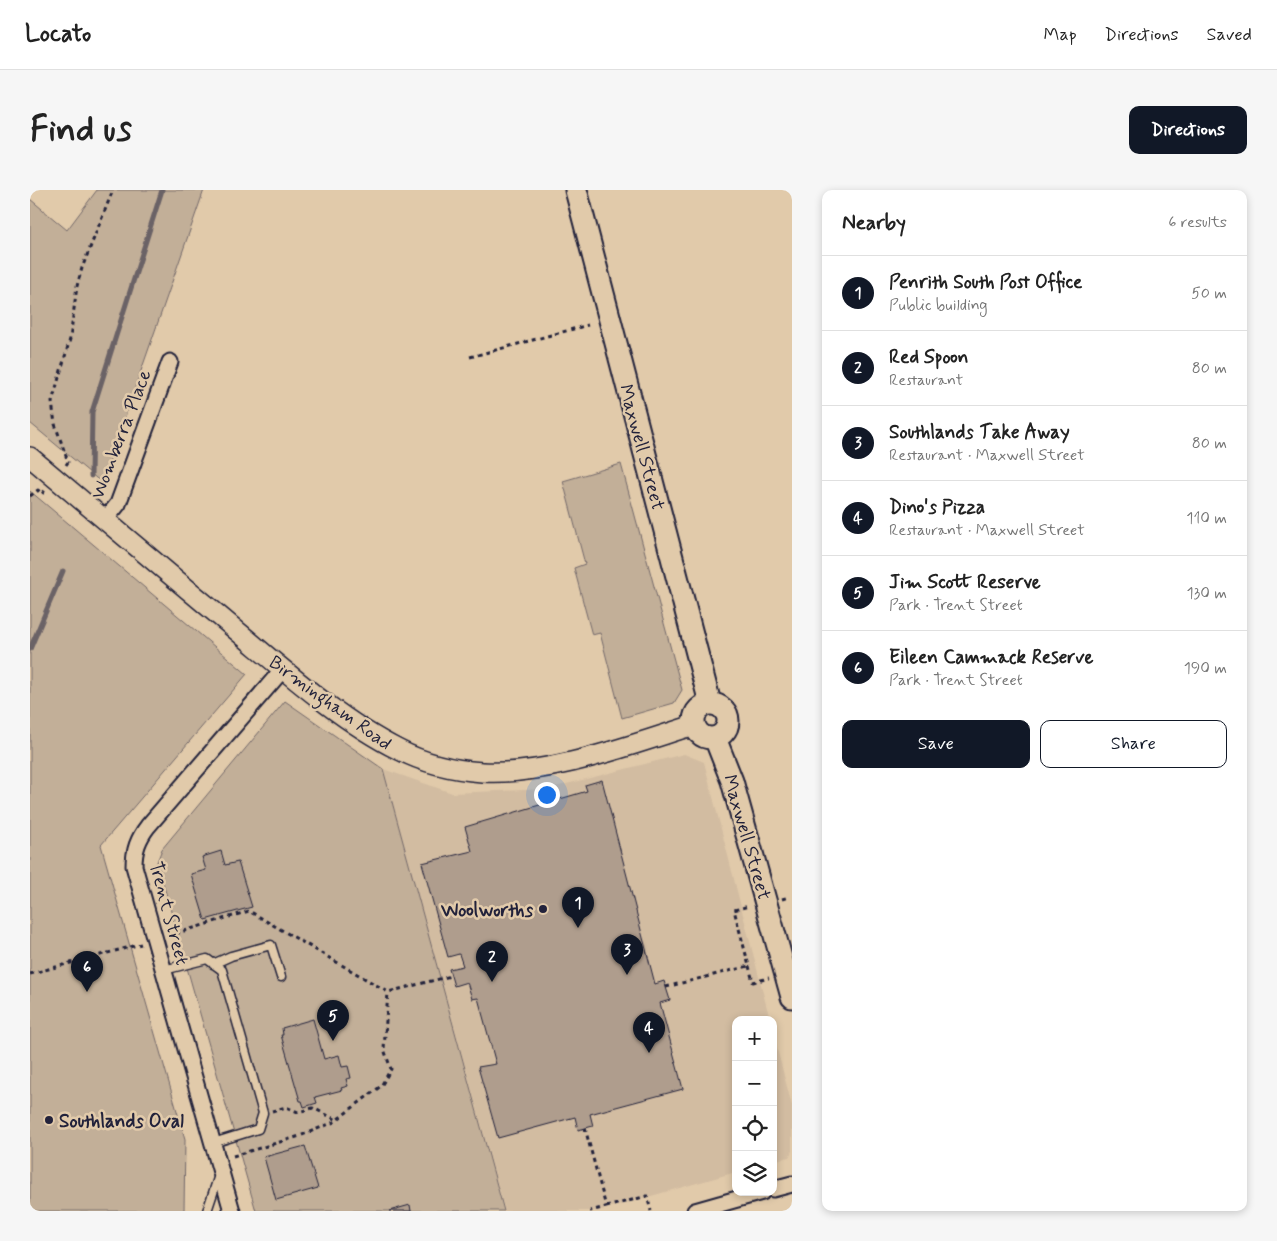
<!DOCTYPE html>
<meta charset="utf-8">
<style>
:root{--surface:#fff;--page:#f6f6f6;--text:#222;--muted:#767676;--line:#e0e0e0;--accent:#111827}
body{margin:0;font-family:Mynerve,sans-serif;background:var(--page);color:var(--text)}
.controls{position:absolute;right:15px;bottom:15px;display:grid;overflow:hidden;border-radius:10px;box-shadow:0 2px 8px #0003}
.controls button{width:45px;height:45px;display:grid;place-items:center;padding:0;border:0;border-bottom:1px solid var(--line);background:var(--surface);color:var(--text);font:25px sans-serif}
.you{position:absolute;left:516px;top:604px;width:18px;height:18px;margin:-12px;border:4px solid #fff;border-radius:50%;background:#1a73e8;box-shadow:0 0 0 8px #1a73e833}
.badge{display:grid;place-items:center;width:32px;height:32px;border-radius:50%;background:var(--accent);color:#fff;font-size:16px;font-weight:700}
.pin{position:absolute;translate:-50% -41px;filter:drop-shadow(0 1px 2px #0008)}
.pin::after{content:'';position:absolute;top:26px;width:18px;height:15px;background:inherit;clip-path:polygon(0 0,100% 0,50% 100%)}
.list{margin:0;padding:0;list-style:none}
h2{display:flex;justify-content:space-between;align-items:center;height:65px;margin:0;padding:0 20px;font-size:21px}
h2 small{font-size:16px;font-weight:400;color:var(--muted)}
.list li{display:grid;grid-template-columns:32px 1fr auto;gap:15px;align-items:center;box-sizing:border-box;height:75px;padding:0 20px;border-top:1px solid var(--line)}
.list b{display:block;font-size:19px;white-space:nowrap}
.list p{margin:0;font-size:16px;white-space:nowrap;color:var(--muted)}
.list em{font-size:16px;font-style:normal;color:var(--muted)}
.actions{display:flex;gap:10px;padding:15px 20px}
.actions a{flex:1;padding:11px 0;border:1px solid var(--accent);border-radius:10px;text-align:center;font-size:18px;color:var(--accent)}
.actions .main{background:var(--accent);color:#fff}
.icon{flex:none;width:28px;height:28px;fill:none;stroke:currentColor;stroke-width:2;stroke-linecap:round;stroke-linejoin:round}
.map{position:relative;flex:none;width:762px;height:1021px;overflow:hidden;border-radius:10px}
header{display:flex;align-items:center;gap:30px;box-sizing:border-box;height:70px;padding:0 25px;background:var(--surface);border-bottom:1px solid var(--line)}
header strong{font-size:24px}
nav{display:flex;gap:28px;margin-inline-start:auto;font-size:18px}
.intro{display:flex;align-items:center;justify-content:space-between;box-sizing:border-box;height:120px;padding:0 30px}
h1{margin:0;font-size:35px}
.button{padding:12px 22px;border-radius:10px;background:var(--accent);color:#fff;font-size:18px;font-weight:700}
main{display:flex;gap:30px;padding:0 30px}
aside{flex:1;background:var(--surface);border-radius:10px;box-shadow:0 2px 8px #0003}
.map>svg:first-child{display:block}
</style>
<header>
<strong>Locato</strong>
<nav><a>Map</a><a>Directions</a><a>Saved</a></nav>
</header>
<div class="intro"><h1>Find us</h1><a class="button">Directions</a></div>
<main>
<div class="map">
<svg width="762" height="1021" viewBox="0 0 762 1021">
<rect width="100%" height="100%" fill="#e1caaa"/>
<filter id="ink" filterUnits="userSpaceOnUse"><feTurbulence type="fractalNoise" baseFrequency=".02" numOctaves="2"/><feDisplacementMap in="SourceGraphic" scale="10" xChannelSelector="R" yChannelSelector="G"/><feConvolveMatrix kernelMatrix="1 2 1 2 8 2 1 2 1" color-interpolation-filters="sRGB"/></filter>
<g filter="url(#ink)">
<!-- built -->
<path fill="#d2bca1" d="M654,564L674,572L740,830H706V982L568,1021H475L353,579L422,603L517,599Z
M743,843L762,916V961L759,967L743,971Z"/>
<!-- green -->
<path fill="#c2af98" stroke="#72686a" d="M67,0H174L72,293L0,233V9L37,40Z
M591,274L652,500L644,513L592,528L570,443L562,445L544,378L555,374L533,291Z
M0,301L217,484L71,655L155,949L154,1021H0Z
M255,511L353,579L474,1021H226L127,672L132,659Z"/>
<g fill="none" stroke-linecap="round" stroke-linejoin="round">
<!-- stream -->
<path stroke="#6b6266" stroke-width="5" d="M61,286L62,222L132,0
M0,459L33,381"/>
</g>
<!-- building -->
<path fill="#af9d8d" stroke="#22223b" d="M572,590L625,794L634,791L640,810L630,813L653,899L560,924L563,936L548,940L545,927L468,948L448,877L466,874L448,808L442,809L437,792L424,796L419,779L433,776L429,764L418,767L392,673L442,661L435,637L557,601L555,595Z
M191,661L195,675L208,672L222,717L175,730L161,684L176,680L172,667Z
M283,829L294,869L309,865L312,877L318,876L321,888L316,889L318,896L311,898L312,900L285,907L287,913L274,917L272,911H270L251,845H253L252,838Z
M275,956L288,998L246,1010L234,967Z
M380,1015L381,1021H359Z"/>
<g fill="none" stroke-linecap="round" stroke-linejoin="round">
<defs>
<path id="service" d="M183,774L201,766L241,755L251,787
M134,780L177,769L192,780L233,923L228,939L183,953
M177,1021L189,985"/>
<path id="minor" d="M75,330L88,314L140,172
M743,999L762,994
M202,1021L104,676C104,660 108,649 118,636L253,479
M665,1021L732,1002"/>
<path id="tertiary" d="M0,267C71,326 141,386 212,445C261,486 313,532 369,560C394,573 425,580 452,582C519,586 600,555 664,535"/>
<path id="secondary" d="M546,0L680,513
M664 531a17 17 0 1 1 34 0a17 17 0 1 1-34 0Z
M685,548L702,591L762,807"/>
</defs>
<!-- service casing -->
<use href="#service" stroke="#22223b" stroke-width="11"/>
<!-- minor casing -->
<use href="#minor" stroke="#22223b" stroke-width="19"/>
<!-- tertiary casing -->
<use href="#tertiary" stroke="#22223b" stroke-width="22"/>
<!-- secondary casing -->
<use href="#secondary" stroke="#22223b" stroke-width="25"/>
<!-- path -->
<path stroke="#22223b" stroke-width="3" stroke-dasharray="4 4" stroke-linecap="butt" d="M440,167L558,135
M36,275L38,272L25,234L22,212L40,149L47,96L52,78L83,0
M0,306L8,300L12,304L15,300
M752,709L759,707
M138,746L219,721L358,802L421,786
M719,776L723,792L739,788
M0,784L111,754
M636,797L719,776L704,720L719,716
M242,921L256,917L268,922L283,918L307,930
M555,938L576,1017L560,1021
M203,966L270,946L304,932L351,896L361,879L354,859L358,802
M576,1017L617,1006L621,1021"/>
<!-- service -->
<use href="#service" stroke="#e1caaa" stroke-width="8"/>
<!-- minor -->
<use href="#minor" stroke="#e1caaa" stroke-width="15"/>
<!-- tertiary -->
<use href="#tertiary" stroke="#e1caaa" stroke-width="19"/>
<!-- secondary -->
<use href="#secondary" stroke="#e1caaa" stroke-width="21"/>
</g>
</g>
<!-- markers -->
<g fill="#22223b" stroke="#e1caaa" stroke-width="2">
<circle cx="513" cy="719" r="5"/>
<circle cx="19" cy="930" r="5"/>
</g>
<g text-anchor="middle" stroke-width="5" stroke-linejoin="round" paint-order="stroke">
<!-- street labels -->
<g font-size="19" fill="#22223b" stroke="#e1caaa">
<text transform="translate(90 244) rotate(-69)" y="7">Womberra Place</text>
<text transform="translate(613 257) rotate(75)" y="7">Maxwell Street</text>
<text transform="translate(301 512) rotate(36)" y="7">Birmingham Road</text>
<text transform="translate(718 647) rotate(74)" y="7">Maxwell Street</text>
<text transform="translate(140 723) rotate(75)" y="7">Trent Street</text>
</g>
<!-- poi labels -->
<g font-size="19" font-weight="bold" fill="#22223b" stroke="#e1caaa" text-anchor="end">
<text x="503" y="726">Woolworths</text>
<text x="29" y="937" text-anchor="start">Southlands Oval</text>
</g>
</g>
</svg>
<div class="controls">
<button>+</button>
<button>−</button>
<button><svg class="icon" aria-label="locate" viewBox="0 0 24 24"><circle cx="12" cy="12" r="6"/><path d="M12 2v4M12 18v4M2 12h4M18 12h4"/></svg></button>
<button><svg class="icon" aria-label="layers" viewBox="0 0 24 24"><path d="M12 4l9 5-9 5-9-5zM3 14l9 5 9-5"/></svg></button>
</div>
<div class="you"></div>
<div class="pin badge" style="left:548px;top:738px">1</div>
<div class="pin badge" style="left:462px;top:792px">2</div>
<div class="pin badge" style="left:597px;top:785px">3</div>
<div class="pin badge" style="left:619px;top:863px">4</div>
<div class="pin badge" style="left:303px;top:851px">5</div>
<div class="pin badge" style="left:57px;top:802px">6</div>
</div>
<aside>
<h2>Nearby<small>6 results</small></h2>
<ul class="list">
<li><span class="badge">1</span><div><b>Penrith South Post Office</b><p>Public building</p></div><em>50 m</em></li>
<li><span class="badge">2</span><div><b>Red Spoon</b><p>Restaurant</p></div><em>80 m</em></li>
<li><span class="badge">3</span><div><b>Southlands Take Away</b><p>Restaurant · Maxwell Street</p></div><em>80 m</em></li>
<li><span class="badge">4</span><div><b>Dino's Pizza</b><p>Restaurant · Maxwell Street</p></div><em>110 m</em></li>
<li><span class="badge">5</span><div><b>Jim Scott Reserve</b><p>Park · Trent Street</p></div><em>130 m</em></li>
<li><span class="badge">6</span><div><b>Eileen Cammack Reserve</b><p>Park · Trent Street</p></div><em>190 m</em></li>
</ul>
<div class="actions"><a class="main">Save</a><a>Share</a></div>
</aside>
</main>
